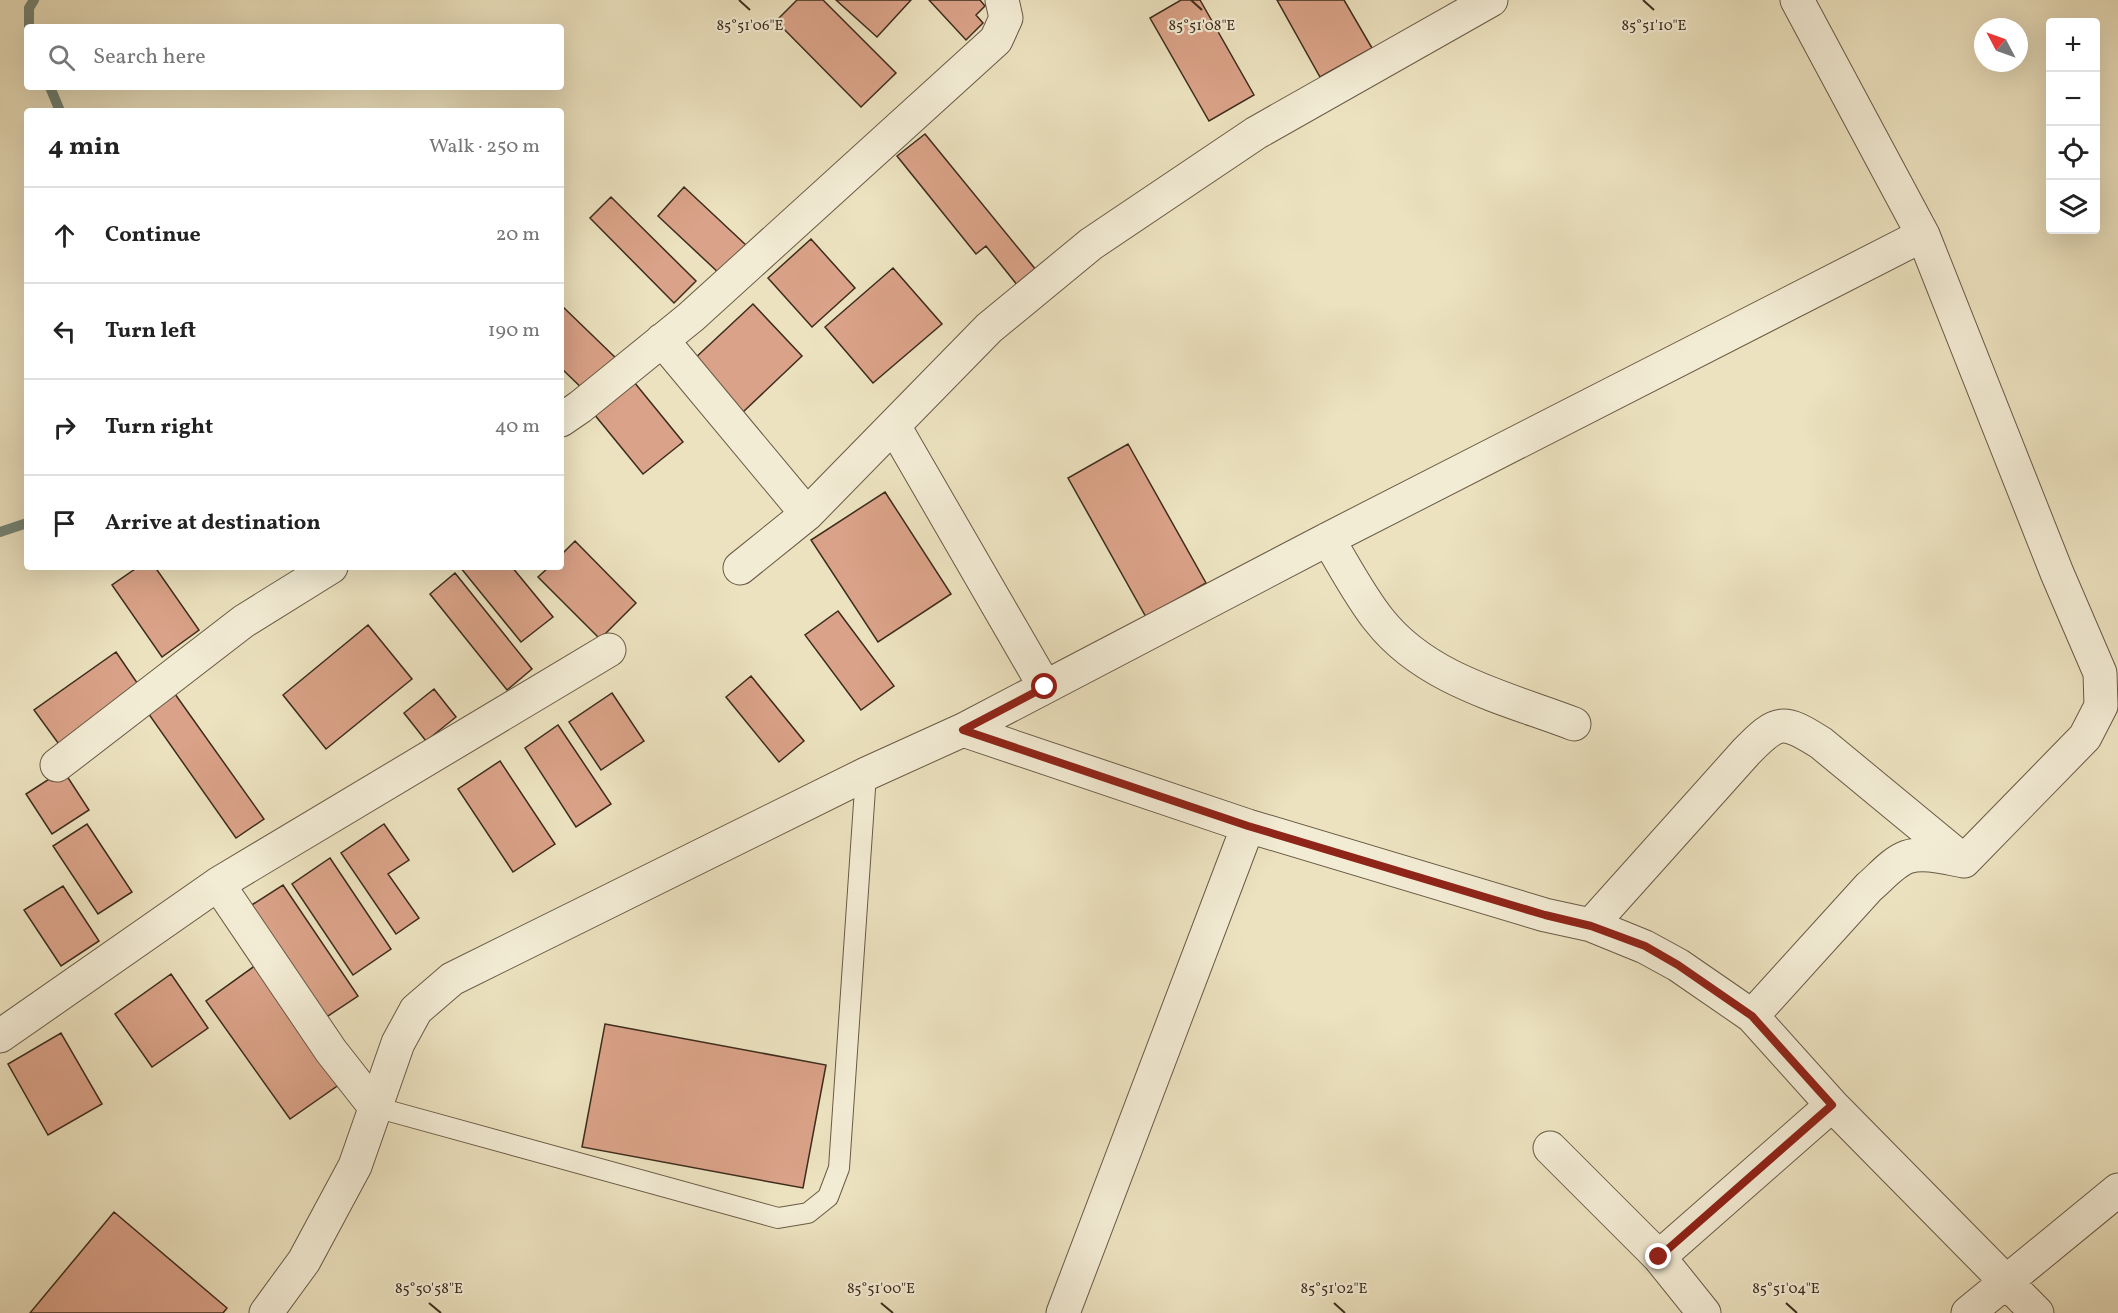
<!DOCTYPE html>
<meta charset="utf-8">
<style>
:root{--surface:#fff;--page:#f2f2f2;--text:#222;--muted:#767676;--line:#e0e0e0}
body{margin:0;font-family:Vollkorn,serif;background:var(--page);color:var(--text)}
.controls{position:absolute;right:18px;top:18px;display:grid;overflow:hidden;border-radius:6px;box-shadow:0 6px 24px #0002}
.controls button{width:54px;height:54px;display:grid;place-items:center;padding:0;border:0;border-bottom:2px solid var(--line);background:var(--surface);color:var(--text);font:30px sans-serif}
.compass{position:absolute;left:1974px;top:18px;width:54px;height:54px;border-radius:50%;background:var(--surface);box-shadow:0 6px 24px #0002;rotate:311deg}
.stop{position:absolute;width:18px;height:18px;margin:-14px;border:4px solid #8f2418;border-radius:50%;background:#fff}
.stop.end{background:#8f2418;border-color:#fff;box-shadow:0 2px 6px #0008}
.list{margin:0;padding:0;list-style:none}
h2{display:flex;justify-content:space-between;align-items:center;height:78px;margin:0;padding:0 24px;font-size:26px}
h2 small{font-size:20px;font-weight:400;color:var(--muted)}
.list li{display:grid;grid-template-columns:39px 1fr auto;gap:18px;align-items:center;box-sizing:border-box;height:96px;padding:0 24px;border-top:2px solid var(--line)}
.list b{display:block;font-size:22px;white-space:nowrap}
.list em{font-size:20px;font-style:normal;color:var(--muted)}
.icon{flex:none;width:33px;height:33px;fill:none;stroke:currentColor;stroke-width:2;stroke-linecap:round;stroke-linejoin:round}
.map{position:relative;flex:none;width:2118px;height:1313px;overflow:hidden}
.search{position:absolute;background:var(--surface);box-shadow:0 6px 24px #0002;left:24px;top:24px;width:540px;height:66px;display:flex;align-items:center;gap:15px;box-sizing:border-box;padding:0 21px;border-radius:6px;color:var(--muted);font-size:22px}
.panel{position:absolute;background:var(--surface);box-shadow:0 6px 24px #0002;left:24px;top:108px;width:540px;height:462px;border-radius:6px}
.map>svg:first-child{display:block}
</style>
<div class="map">
<svg width="2118" height="1313" viewBox="0 0 2118 1313">
<rect width="100%" height="100%" fill="#ece2bf"/>
<filter id="stains"><feTurbulence type="fractalNoise" baseFrequency=".00333" numOctaves="4"/><feColorMatrix values="0 0 0 0 .2 0 0 0 0 .09 0 0 0 0 .02 0 0 0 .5 -.17"/></filter>
<radialGradient id="worn" r=".72"><stop offset=".6" stop-color="#630" stop-opacity="0"/><stop offset="1" stop-color="#630" stop-opacity=".3"/></radialGradient>
<g fill="none" stroke-linecap="round" stroke-linejoin="round">
<!-- stream -->
<path stroke="#748475" stroke-width="10" d="M29,27V8L34,0
M50,87L60,111
M0,532L27,523"/>
</g>
<!-- building -->
<path fill="#daa288" stroke="#3d2c1c" stroke-width="1.5" d="M797,0H823L896,73L861,107L776,21Z
M836,0H911L877,37Z
M929,0H980L985,6L976,15L983,23L966,40Z
M1181,0H1200L1254,95L1209,121L1150,18Z
M1277,0H1344L1372,48L1320,77Z
M925,134L1041,276L1022,291L986,246L976,254L897,156Z
M684,187L747,246L721,275L658,216Z
M611,197L696,281L674,303L590,218Z
M811,239L855,288L812,327L768,278Z
M893,268L942,324L873,383L825,327Z
M753,304L802,356L742,413L692,361Z
M561,305L621,363L590,396L561,368Z
M634,382L683,442L643,474L594,414Z
M1128,444L1206,583L1146,617L1068,478Z
M885,492L951,594L878,642L811,540Z
M575,541L636,603L600,639L538,577L549,567H561V555Z
M138,567H155L199,630L162,657L112,585Z
M460,567H512L553,617L521,642Z
M455,573L532,669L507,690L430,594Z
M838,611L894,686L861,710L805,635Z
M368,625L412,679L326,749L283,695Z
M116,652L142,690L61,747L34,710Z
M751,676L804,741L779,762L726,697Z
M434,689L456,717L426,741L404,713Z
M612,693L644,741L601,770L569,722Z
M175,694L264,819L236,838L148,713Z
M558,725L611,804L576,827L525,748Z
M500,761L555,844L513,872L458,789Z
M63,770L89,810L52,834L26,794Z
M87,824L132,892L98,914L53,846Z
M384,824L409,860L388,874L419,918L396,934L341,853Z
M330,858L391,949L353,975L292,884Z
M283,885L358,996L322,1020L247,908Z
M63,886L99,941L61,966L24,910Z
M256,965L340,1084L290,1119L206,1001Z
M171,974L208,1028L152,1067L115,1014Z
M605,1024L826,1065L803,1188L582,1147Z
M61,1033L102,1104L48,1135L8,1064Z
M114,1212L227,1308L223,1313H30Z"/>
<g fill="none" stroke-linecap="round" stroke-linejoin="round">
<defs>
<path id="lane" d="M375,1107L778,1218L808,1213L828,1197L839,1168L866,774"/>
<path id="street" d="M662,340L807,514
M561,420L580,407L691,317L996,40L1006,18L1002,0
M894,426L1045,687
M1328,539C1343,564 1361,598 1379,620C1426,680 1506,698 1574,724
M740,568L807,514L989,328L1091,244L1256,133L1491,0
M963,730L1248,826L1545,915L1591,925L1645,947L1678,965L1752,1016L1832,1105L2037,1313
M57,765L244,621L331,567
M218,884L331,1051L375,1107
M1591,925L1746,752C1778,719 1783,719 1821,743L1964,861
M1752,1016L1869,887C1880,878 1893,862 1907,857C1924,851 1947,858 1964,861L2085,737L2101,706L2100,673L2057,573L1923,235L1797,0
M0,1036L218,884L609,650
M1550,1148L1659,1257L1704,1313
M1659,1257L1832,1105
M266,1313L304,1261L355,1166L398,1043L416,1010L452,979L866,774L963,730L1328,539L1923,235
M1063,1313L1248,826
M1968,1313L2118,1190"/>
</defs>
<!-- lane casing -->
<use href="#lane" stroke="#695a45" stroke-width="22"/>
<!-- street casing -->
<use href="#street" stroke="#695a45" stroke-width="35"/>
<!-- lane -->
<use href="#lane" stroke="#f3ecd5" stroke-width="20"/>
<!-- street -->
<use href="#street" stroke="#f3ecd5" stroke-width="33"/>
</g>
<g fill="none" stroke-linecap="round" stroke-linejoin="round">
<!-- route -->
<path stroke="#8f2418" stroke-width="8" d="M1045,687L963,730L1248,826L1545,915L1591,926L1645,946L1678,965L1752,1016L1832,1105L1659,1257"/>
</g>
<!-- ticks -->
<path fill="none" stroke="#3d2c1c" stroke-width="2" d="M739,0L750,10M1191,0L1202,10M1643,0L1654,10M429,1303L441,1313M881,1303L893,1313M1334,1303L1345,1313M1786,1303L1797,1313"/>
<g font-size="15" text-anchor="middle" fill="#3d2c1c" stroke="#f3ecd5" stroke-width="4.5" stroke-linejoin="round" paint-order="stroke">
<text x="750" y="30">85°51'06"E</text>
<text x="1202" y="30">85°51'08"E</text>
<text x="1654" y="30">85°51'10"E</text>
<text x="429" y="1293">85°50'58"E</text>
<text x="881" y="1293">85°51'00"E</text>
<text x="1334" y="1293">85°51'02"E</text>
<text x="1786" y="1293">85°51'04"E</text>
</g>
<rect width="100%" height="100%" filter="url(#stains)"/>
<rect width="100%" height="100%" fill="url(#worn)"/>
</svg>
<div class="controls">
<button>+</button>
<button>−</button>
<button><svg class="icon" aria-label="locate" viewBox="0 0 24 24"><circle cx="12" cy="12" r="6"/><path d="M12 2v4M12 18v4M2 12h4M18 12h4"/></svg></button>
<button><svg class="icon" aria-label="layers" viewBox="0 0 24 24"><path d="M12 4l9 5-9 5-9-5zM3 14l9 5 9-5"/></svg></button>
</div>
<svg class="compass" viewBox="-18 -18 36 36"><path d="M0-13l5 13h-10z" fill="#e53935"/><path d="M0 13l5-13h-10z" fill="#767676"/></svg>
<div class="stop" style="left:1045px;top:687px"></div>
<div class="stop end" style="left:1659px;top:1257px"></div>
<div class="search"><svg class="icon" aria-label="search" viewBox="0 0 24 24"><circle cx="10" cy="10" r="6"/><path d="M15 15l6 6"/></svg>Search here</div>
<section class="panel">
<h2>4 min<small>Walk · 250 m</small></h2>
<ul class="list">
<li><svg class="icon" aria-label="ahead" viewBox="0 0 24 24"><path d="M12 20V5M6 11l6-6 6 6"/></svg><div><b>Continue</b></div><em>20 m</em></li>
<li><svg class="icon" aria-label="left" viewBox="0 0 24 24"><path d="M17 20v-9H6M10 6l-5 5 5 5"/></svg><div><b>Turn left</b></div><em>190 m</em></li>
<li><svg class="icon" aria-label="right" viewBox="0 0 24 24"><path d="M7 20v-9h11M14 6l5 5-5 5"/></svg><div><b>Turn right</b></div><em>40 m</em></li>
<li><svg class="icon" aria-label="arrive" viewBox="0 0 24 24"><path d="M6 21V4h12l-3 4 3 4H6"/></svg><div><b>Arrive at destination</b></div></li>
</ul>
</section>
</div>
